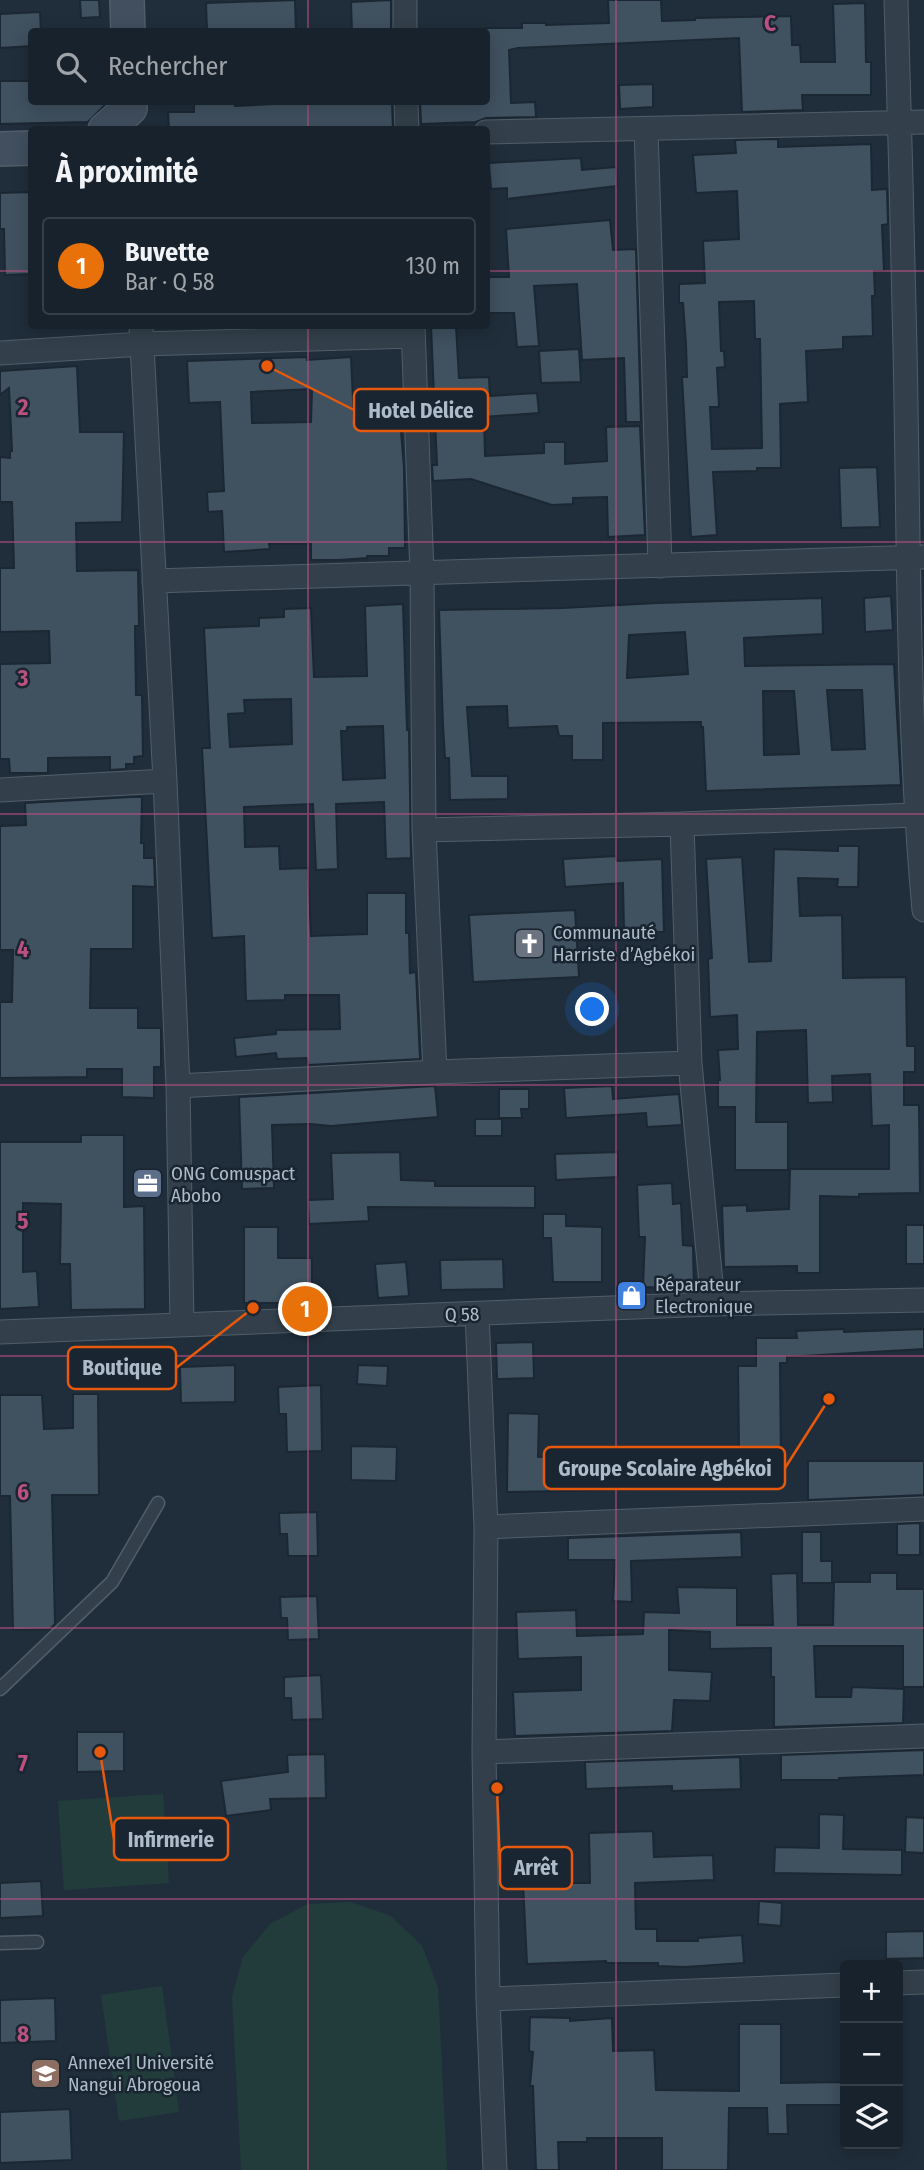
<!DOCTYPE html>
<html lang="fr">
<meta charset="utf-8">
<style>
:root{--surface:#18222c;--page:#212a34;--text:#f1f3f6;--muted:#9fa4a9;--line:#363f48;--accent:#bca0f2}
body{margin:0;font-family:"Fira Sans Condensed",sans-serif;background:var(--page);color:var(--text)}
.controls{position:absolute;right:21px;bottom:21px;display:grid;overflow:hidden;border-radius:7px;box-shadow:0 4px 18px #0003}
.controls button{width:63px;height:63px;display:grid;place-items:center;padding:0;border:0;border-bottom:2px solid var(--line);background:var(--surface);color:var(--text);font:35px sans-serif}
.you{position:absolute;left:593px;top:1010px;width:24px;height:24px;margin:-18px;border:5px solid #fff;border-radius:50%;background:#1a73e8;box-shadow:0 0 0 10px #1a73e833}
.badge{display:grid;place-items:center;width:46px;height:46px;border-radius:50%;background:var(--accent);color:#fff;font-size:23px;font-weight:700}
.pin{position:absolute;translate:-50% -50%;border:4px solid #fff;box-shadow:0 2px 7px #0006}
.list{margin:0;padding:0;list-style:none}
h2{display:flex;justify-content:space-between;align-items:center;height:91px;margin:0;padding:0 28px;font-size:30px}
h2 small{font-size:23px;font-weight:400;color:var(--muted)}
.list li{display:grid;grid-template-columns:46px 1fr auto;gap:21px;align-items:center;box-sizing:border-box;height:98px;margin:0 14px 14px;padding:0 14px;border:2px solid var(--line);border-radius:7px}
.list b{display:block;font-size:26px;white-space:nowrap}
.list p{margin:0;font-size:23px;white-space:nowrap;color:var(--muted)}
.list em{font-size:23px;font-style:normal;color:var(--muted)}
.icon{flex:none;width:38px;height:38px;fill:none;stroke:currentColor;stroke-width:2;stroke-linecap:round;stroke-linejoin:round}
.map{position:relative;flex:none;width:924px;height:2170px;overflow:hidden}
.search{position:absolute;background:var(--surface);box-shadow:0 4px 18px #0003;left:28px;top:28px;width:462px;height:77px;display:flex;align-items:center;gap:18px;box-sizing:border-box;padding:0 24px;border-radius:7px;color:var(--muted);font-size:26px}
.panel{position:absolute;background:var(--surface);box-shadow:0 4px 18px #0003;left:28px;top:126px;width:462px;height:203px;border-radius:7px}
.map>svg:first-child{display:block}
</style>
<div class="map">
<svg width="924" height="2170" viewBox="0 0 924 2170">
<rect width="100%" height="100%" fill="#202e3b"/>
<!-- green -->
<path fill="#223c3c" d="M163,1794L169,1883L64,1890L58,1801Z
M351,1902L391,1916L422,1946L438,1987L447,2170H241L232,1997L243,1957L270,1924L308,1904Z
M162,1986L179,2112L119,2121L101,1995Z"/>
<!-- building -->
<path fill="#405160" stroke="#1b2732" stroke-width="2" fill-rule="evenodd" d="M80,0H99L100,17L81,18Z
M295,0L296,32H207L206,3Z
M391,0V32H352L351,2Z
M608,0H661L662,21L695,20V18L791,16L792,45H800L801,62H835L833,4L865,3L866,62H871V95H802L803,110L742,112L739,38L518,48L509,50L511,103L535,102L536,117L486,118L476,122L421,124L420,102H486V28H522V23H546V25L609,23Z
M40,12L41,32H32V46L0,48V14Z
M0,81H32V102H53V103L108,102L88,122L0,124Z
M653,84V107L620,109L619,85Z
M194,102H234L235,106L310,102H392L393,130H169L168,112H194Z
M778,139V147L871,144L872,190L887,189L888,224L882,225L884,271H874L875,296H872L873,336L843,337V349L806,351L808,402L780,404L781,468H757V471L713,472L717,535L691,537L682,377H687L686,344L683,303H679V284L705,283L703,241L739,239L737,191L696,193L693,155L736,153L735,140ZM754,301L755,339H760L762,448L712,449L710,407H719L717,368L725,367L724,351H721L719,302Z
M581,158L582,170L616,167L617,186L507,199V188L491,189L489,163Z
M30,192L32,274L5,275L4,229H0V193Z
M610,220L613,250L636,249L641,422H626L624,358L582,360L577,284L534,286L539,346L517,347L514,313H486L487,277H509L506,229Z
M431,326H456L459,378L489,377L490,396L537,393L539,413L484,417L485,456L544,453V442H565V464L607,461L606,427L640,426L645,535L608,537L607,497L573,498V504L552,505L471,479L433,481L432,465H437Z
M579,349L581,382L541,383L539,351Z
M307,357V360L351,357L354,421L400,420L404,467L405,548H389V556H367V558L339,560H311V544H269L270,549L224,552L222,511L208,512L207,492L224,491L220,402L189,403L187,361ZM312,389L311,422L252,423L251,392Z
M77,366L80,432H124L122,522L76,523L77,571L138,570L139,626H135L136,695H142L143,756L134,757V764H126V769L110,770V757L48,758V773H10L9,759H0V664L50,663L49,631L0,632V568H14L12,502H0V457L10,458V451H12L9,388L0,395V371Z
M877,467L880,527L841,528L839,468Z
M891,596L893,630L865,632L864,598Z
M822,598L823,634L744,638L745,666L894,664L901,785L706,791L703,727H701V722L603,723V760H572V736H559L557,726L508,728L507,706L467,707L472,776H508V799L450,800L449,758H445L443,726L439,610L562,608L657,603ZM685,632L688,674L627,678L629,635ZM827,690H862L865,749L832,750ZM763,691H794L799,754L764,755Z
M403,604L407,730H409L411,858L386,859L384,802L336,804L338,869L316,870L313,804L244,807L245,847L279,846L280,869L308,868L311,936L367,934V893H406V933H409L410,973L416,972L420,1059L308,1065L307,1058L277,1059L276,1053L236,1057L234,1038L276,1034V1030L340,1029L339,995H285V1000L246,1001L244,936L212,938L202,748H210L204,628L259,626V618L284,617V609L311,608L314,677L367,676L365,606ZM291,699L292,744L230,747L228,714L245,713L244,700ZM383,726L385,778L343,780L341,731H347V727Z
M131,797H142L141,843H144V858H154L155,887L133,886V949H91L90,1008H138V1028H161V1067H154V1098L122,1097V1069H87V1077L0,1078V1002H12L13,950H0V826L26,825L25,803Z
M838,846H859L858,887H837L838,879L798,878L800,916L842,915L843,978L906,977L907,1046H915V1072H904V1105H919L920,1193L859,1194V1197L820,1196V1273H797V1266L724,1267L722,1206L747,1205V1211L789,1209L790,1169H889V1125L872,1126L870,1074L832,1076L833,1102L808,1103L806,1030L757,1032L756,1122H788V1170H735V1107H718V1080H720L718,1050L738,1049L737,1015L710,1017L708,959L712,958L706,859L742,857L749,962L771,961L774,849L838,851Z
M616,856L617,861L662,859L664,932H624L623,883L565,887L563,859Z
M575,910L579,977L473,982L469,915Z
M435,1086L438,1117L331,1126L310,1124L272,1125L274,1188L242,1189L239,1097Z
M612,1086L613,1099L679,1094L682,1125L647,1127L646,1113L566,1118L564,1088Z
M499,1089H529V1109H521L522,1118H499Z
M475,1119H502V1136H475Z
M81,1135H124V1207L144,1206L145,1309L71,1310L70,1264H60L61,1204L23,1203V1272L37,1271L39,1307L0,1309V1142H81Z
M400,1152L401,1180L435,1181V1186H535V1208L368,1207L369,1221L309,1224L308,1200L333,1199L331,1153Z
M618,1152V1177L556,1180L555,1154Z
M672,1183L673,1204L681,1203L683,1245L693,1246L694,1289L643,1287L645,1237H639L637,1185Z
M543,1214H566V1226L602,1227V1282H553L551,1238H543Z
M906,1225H924V1264H906Z
M244,1227H278V1258H312V1303H244Z
M503,1259L504,1289L441,1290L440,1260Z
M406,1262L409,1296L378,1298L375,1264Z
M844,1329V1332L924,1329V1349L787,1357V1363H780L781,1466L733,1467L734,1488L507,1492L508,1413L539,1414L538,1457L739,1449L738,1366H756V1338H797L796,1331Z
M533,1342L534,1378L497,1379L496,1343Z
M235,1365V1402L181,1403L180,1367Z
M358,1365L388,1366L387,1386L357,1384Z
M321,1385L322,1451L287,1452L286,1414H279L278,1387Z
M73,1394H98L99,1495H52L55,1624L50,1629L13,1630L10,1496H0V1395H42L44,1429L73,1428Z
M351,1446L397,1447L396,1481L351,1480Z
M808,1461H924V1495L808,1500Z
M317,1512L318,1556H288L287,1534H280L279,1513Z
M920,1523V1555H897V1524Z
M741,1532L742,1557L631,1561L632,1602L613,1601L615,1560H568V1538Z
M802,1532H821V1561H832V1583H802Z
M797,1573L798,1625H833L834,1582H870V1573H897V1589H924V1687H903V1646H814L816,1697H851L852,1687L904,1689L903,1723L774,1727V1677H771V1648L710,1649V1632L669,1630V1670L712,1672L710,1701L674,1700L672,1731L515,1736L513,1692L581,1690V1657L518,1659L516,1612L576,1610L577,1636L643,1634L644,1612L679,1613L677,1587L737,1588V1625H773L771,1574Z
M317,1596L319,1639L288,1640L287,1618H281L280,1597Z
M321,1675L323,1719L292,1720L291,1698H284V1677Z
M77,1732H124V1771L77,1772Z
M924,1750V1775L839,1778V1780H781V1755Z
M325,1754L326,1798L270,1799L271,1810L226,1816L221,1781L288,1772L287,1755Z
M740,1757L741,1789L672,1791V1786L586,1789L585,1762Z
M819,1814L844,1815L843,1849L902,1850V1875L774,1873L775,1847L819,1848Z
M906,1817L924,1818V1853L905,1852Z
M653,1831L654,1857L713,1855L714,1880L635,1883L636,1929H657V1941H698V1938L742,1935L744,1963L685,1967L658,1966V1963H606V1961L527,1964L523,1883H590L589,1833Z
M41,1881L43,1916L0,1918V1883Z
M759,1901L782,1903L781,1926L758,1924Z
M924,1931V1958L886,1959V1932Z
M55,1998L56,2041L0,2043V2000Z
M530,2017L570,2018V2021L612,2018L613,2051L654,2050L656,2090L739,2091V2024H781V2083L845,2082V2105H787L788,2134H768L767,2108H729L728,2170H662V2138H587V2142H558L559,2170H536L533,2086H530L533,2052L529,2051Z
M70,2109L72,2160L0,2163V2112Z"/>
<g fill="none" stroke-linecap="round" stroke-linejoin="round">
<defs>
<path id="lane" d="M0,1689L112,1582L158,1503
M0,1943L37,1942"/>
<path id="street" d="M405,0V32
M896,0C899,116 903,233 905,349C909,537 907,724 924,910
M406,102L407,130
M646,129L660,566
M486,132L924,122
M141,326L165,781L178,1086L182,1324
M413,326L422,574L424,830L435,1072
M0,353L142,344L413,336
M154,581L924,557
M0,790L165,781
M682,824L690,1063L713,1304
M424,830L682,824L915,815
M178,1086L435,1072L690,1063
M477,1314L486,1527L484,1752L488,1999L495,2170
M0,1332L713,1304L924,1300
M486,1527L924,1509
M484,1752L924,1736
M898,1983L924,1982
M488,1999L845,1985"/>
<path id="secondary" d="M127,0L128,32
M105,130L130,108V102
M0,149L32,148"/>
</defs>
<!-- lane casing -->
<use href="#lane" stroke="#515e69" stroke-width="15"/>
<!-- street casing -->
<use href="#street" stroke="#515e69" stroke-width="25"/>
<!-- secondary casing -->
<use href="#secondary" stroke="#515e69" stroke-width="36"/>
<!-- lane -->
<use href="#lane" stroke="#33404b" stroke-width="12"/>
<!-- street -->
<use href="#street" stroke="#33404b" stroke-width="23"/>
<!-- secondary -->
<use href="#secondary" stroke="#414f5f" stroke-width="33"/>
</g>
<!-- grid -->
<path fill="none" stroke="#bb5181" stroke-width="2" stroke-opacity="0.55" d="M308,0V32M616,0V2170M308,102V130M0,271H32M486,271H924M308,326V2170M0,542H924M0,814H924M0,1085H924M0,1356H924M0,1628H924M0,1899H924"/>
<!-- icons -->
<defs>
<symbol id="church-square" viewBox="-11 -11 22 22"><rect x="-9" y="-9" width="18" height="18" rx="4" fill="#6b7280" stroke="#192530"/><path d="M-1.2-6h2.4v3.5h3.3v2.4h-3.3V6h-2.4V-.1h-3.3v-2.4h3.3Z" fill="#fff"/></symbol>
<symbol id="office-square" viewBox="-11 -11 22 22"><rect x="-9" y="-9" width="18" height="18" rx="4" fill="#5c6f8a" stroke="#192530"/><path d="M-6-3h4V-5.5h4V-3h4V5H-6ZM-1-4.5V-3h2v-1.5ZM-6 0V1H6V0Z" fill="#fff"/></symbol>
<symbol id="shop-square" viewBox="-11 -11 22 22"><rect x="-9" y="-9" width="18" height="18" rx="4" fill="#3f7fe0" stroke="#192530"/><path d="M-5-2.5h2.3a2.7 3.5 0 0 1 5.4 0H5L5.5 6h-11ZM-1.5-2.5h3a1.5 2.3 0 0 0-3 0Z" fill="#fff"/></symbol>
<symbol id="university-square" viewBox="-11 -11 22 22"><rect x="-9" y="-9" width="18" height="18" rx="4" fill="#8d6e63" stroke="#192530"/><path d="M0-5L7-2L0 1L-7-2ZM-4 1L0 2.5L4 1V4Q0 6-4 4Z" fill="#fff"/></symbol>
</defs>
<g fill-rule="evenodd">
<use href="#church-square" x="512" y="926" width="35" height="35"/>
<use href="#office-square" x="130" y="1166" width="35" height="35"/>
<use href="#shop-square" x="614" y="1278" width="35" height="35"/>
<use href="#university-square" x="28" y="2056" width="35" height="35"/>
</g>
<g text-anchor="middle" stroke-width="5" stroke-linejoin="round" paint-order="stroke">
<!-- poi labels -->
<g font-size="19" fill="#aebbc8" stroke="#192530" text-anchor="start">
<text x="553" y="939">Communauté<tspan x="553" dy="22">Harriste d’Agbékoi</tspan></text>
<text x="171" y="1180">ONG Comuspact<tspan x="171" dy="22">Abobo</tspan></text>
<text x="655" y="1291">Réparateur<tspan x="655" dy="22">Electronique</tspan></text>
<text x="68" y="2069">Annexe1 Université<tspan x="68" dy="22">Nangui Abrogoua</tspan></text>
</g>
<!-- street labels -->
<g font-size="19" fill="#aebbc8" stroke="#192530">
<text transform="translate(462 1314) rotate(-2)" y="7">Q 58</text>
</g>
</g>
<g font-size="23" text-anchor="middle" font-weight="bold" fill="#bb5181" stroke="#192530" stroke-width="5" stroke-linejoin="round" paint-order="stroke">
<text x="770" y="31">C</text>
<text x="23" y="415">2</text>
<text x="23" y="686">3</text>
<text x="23" y="957">4</text>
<text x="23" y="1229">5</text>
<text x="23" y="1500">6</text>
<text x="23" y="1771">7</text>
<text x="23" y="2042">8</text>
</g>
<!-- callouts -->
<path fill="none" stroke="#e8590c" stroke-width="2.5" d="M267 366L354 410M253 1308L176 1368M829 1399L785 1468M100 1752L114 1839M497 1788L500 1868"/>
<g fill="#e8590c" stroke="#192530" stroke-width="2.5">
<circle cx="267" cy="366" r="7"/>
<circle cx="253" cy="1308" r="7"/>
<circle cx="829" cy="1399" r="7"/>
<circle cx="100" cy="1752" r="7"/>
<circle cx="497" cy="1788" r="7"/>
</g>
<g fill="#192530" stroke="#e8590c" stroke-width="2.5">
<rect x="354" y="389" width="134" height="42" rx="7"/>
<rect x="68" y="1347" width="108" height="42" rx="7"/>
<rect x="544" y="1447" width="241" height="42" rx="7"/>
<rect x="114" y="1818" width="114" height="42" rx="7"/>
<rect x="500" y="1847" width="72" height="42" rx="7"/>
</g>
<g font-size="21" text-anchor="middle" font-weight="bold" fill="#aebbc8">
<text x="421" y="418">Hotel Délice</text>
<text x="122" y="1375">Boutique</text>
<text x="665" y="1476">Groupe Scolaire Agbékoi</text>
<text x="171" y="1847">Infirmerie</text>
<text x="536" y="1875">Arrêt</text>
</g>
</svg>
<div class="controls">
<button>+</button>
<button>−</button>
<button><svg class="icon" aria-label="layers" viewBox="0 0 24 24"><path d="M12 4l9 5-9 5-9-5zM3 14l9 5 9-5"/></svg></button>
</div>
<div class="you"></div>
<div class="pin badge" style="left:305px;top:1309px;background:#e8710a">1</div>
<div class="search"><svg class="icon" aria-label="search" viewBox="0 0 24 24"><circle cx="10" cy="10" r="6"/><path d="M15 15l6 6"/></svg>Rechercher</div>
<section class="panel">
<h2>À proximité<small></small></h2>
<ul class="list">
<li><span class="badge" style="background:#e8710a">1</span><div><b>Buvette</b><p>Bar · Q 58</p></div><em>130 m</em></li>
</ul>
</section>
</div>
